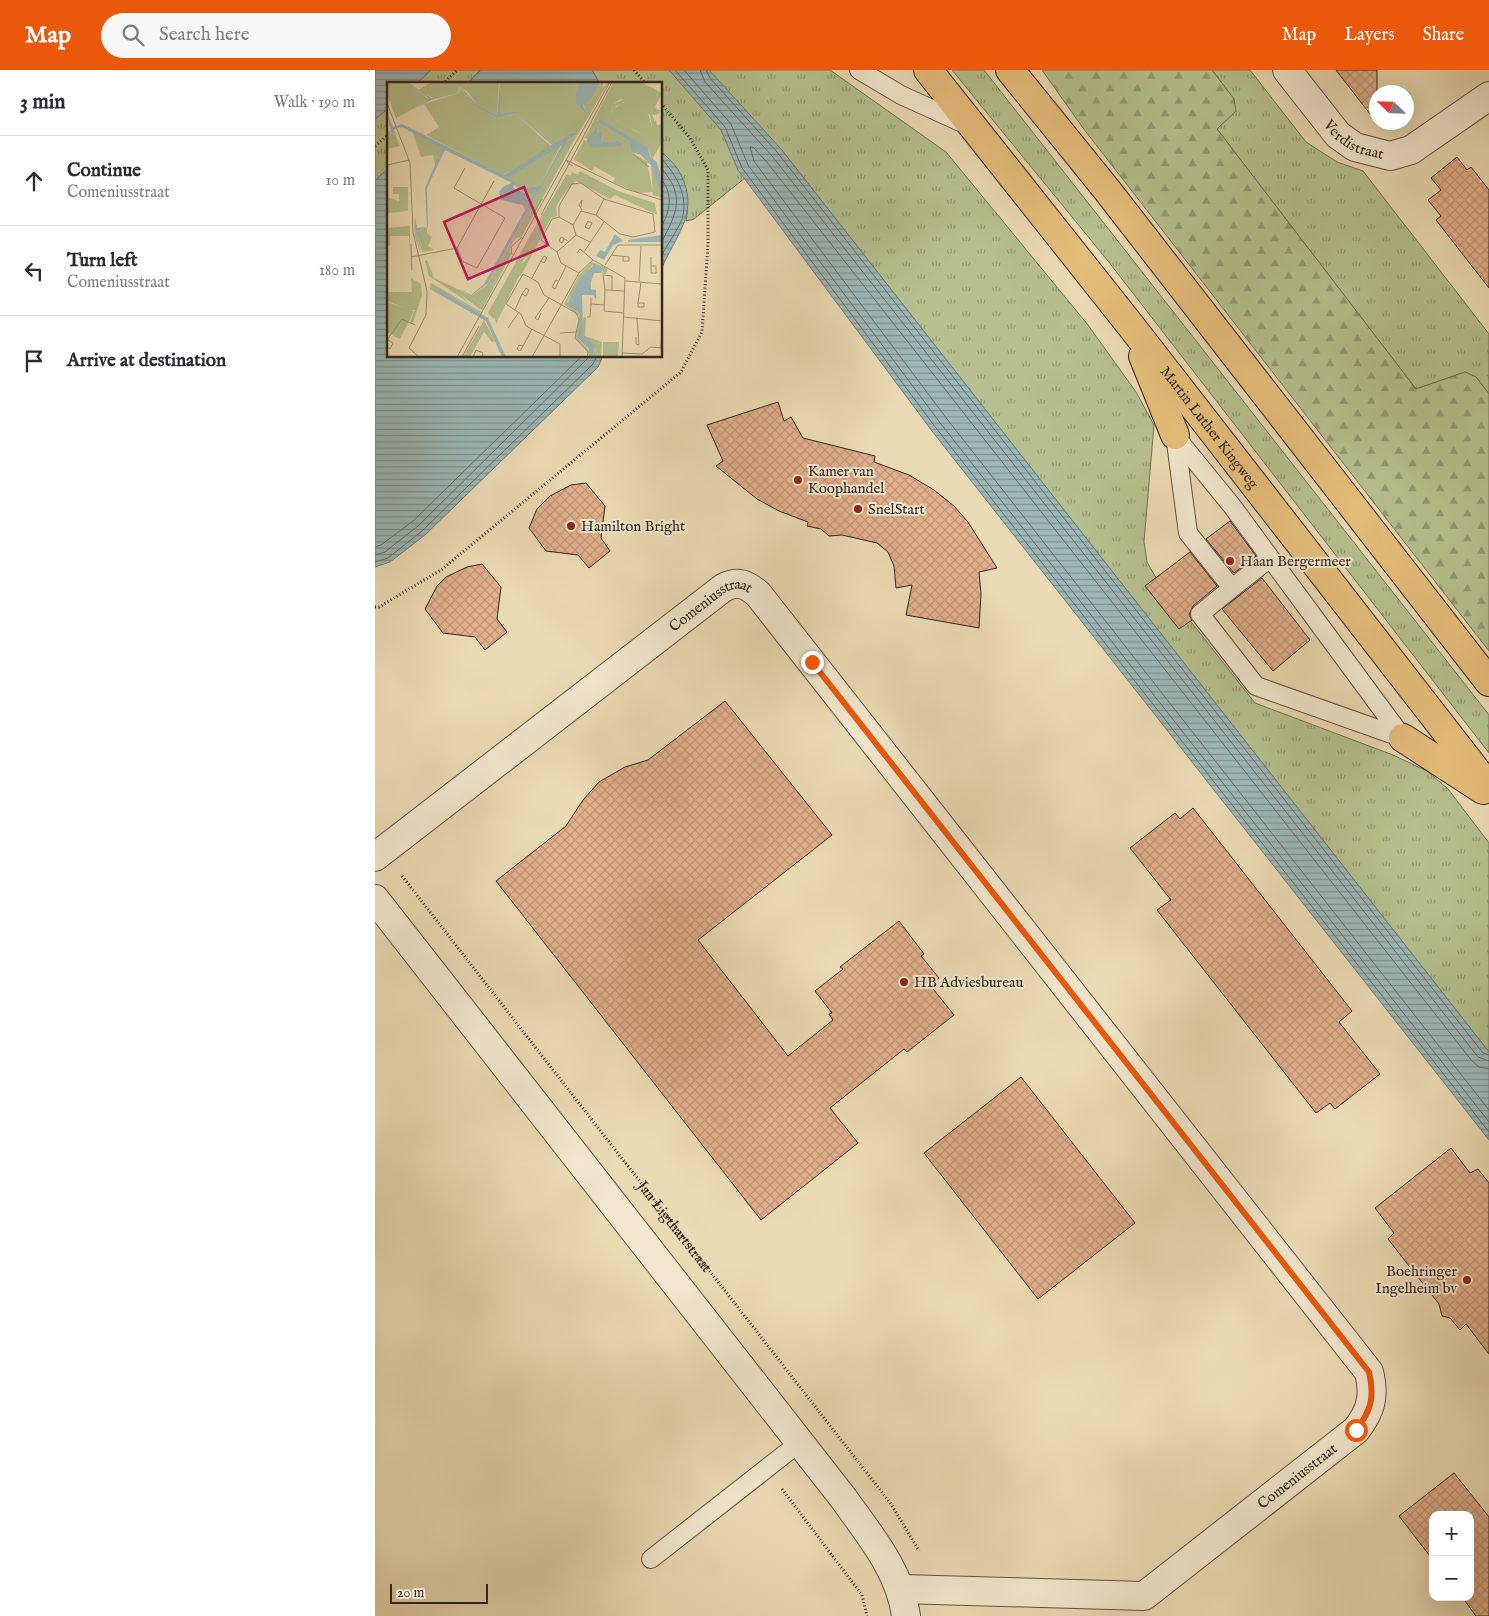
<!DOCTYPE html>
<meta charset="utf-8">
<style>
:root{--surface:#fff;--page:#f7f7f7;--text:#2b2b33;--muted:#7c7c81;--line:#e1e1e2;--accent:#ea580c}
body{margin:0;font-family:"IM FELL English",serif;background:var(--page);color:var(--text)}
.controls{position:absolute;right:15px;bottom:15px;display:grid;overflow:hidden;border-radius:10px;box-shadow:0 5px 20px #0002}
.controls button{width:45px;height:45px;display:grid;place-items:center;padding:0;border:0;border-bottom:1px solid var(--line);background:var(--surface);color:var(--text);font:25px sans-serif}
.compass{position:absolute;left:994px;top:15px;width:45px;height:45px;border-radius:50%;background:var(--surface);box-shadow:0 5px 20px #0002;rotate:293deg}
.scale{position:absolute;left:15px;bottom:12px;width:98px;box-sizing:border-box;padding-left:5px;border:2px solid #34251e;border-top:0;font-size:14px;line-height:18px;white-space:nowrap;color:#34251e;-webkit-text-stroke:4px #f1e7ce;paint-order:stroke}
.stop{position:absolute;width:15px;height:15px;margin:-11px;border:4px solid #ea580c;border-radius:50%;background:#fff}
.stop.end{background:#ea580c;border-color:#fff;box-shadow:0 1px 5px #0008}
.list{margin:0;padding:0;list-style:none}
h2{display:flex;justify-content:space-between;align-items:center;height:65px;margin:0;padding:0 20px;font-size:21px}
h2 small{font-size:16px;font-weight:400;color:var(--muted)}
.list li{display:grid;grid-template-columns:32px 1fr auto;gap:15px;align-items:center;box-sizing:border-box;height:90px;padding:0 20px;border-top:1px solid var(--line)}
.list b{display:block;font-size:19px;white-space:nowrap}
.list p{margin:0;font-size:16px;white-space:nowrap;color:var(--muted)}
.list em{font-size:16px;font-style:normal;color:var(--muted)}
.icon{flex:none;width:28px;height:28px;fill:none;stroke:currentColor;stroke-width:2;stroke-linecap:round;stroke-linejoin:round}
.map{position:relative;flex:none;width:1114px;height:1546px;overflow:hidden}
header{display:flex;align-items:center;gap:30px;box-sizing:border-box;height:70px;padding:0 25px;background:var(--accent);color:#fff}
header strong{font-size:24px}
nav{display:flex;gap:28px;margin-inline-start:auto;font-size:18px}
.search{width:350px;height:45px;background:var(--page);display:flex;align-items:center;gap:12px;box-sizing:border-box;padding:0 18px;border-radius:28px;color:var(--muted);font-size:19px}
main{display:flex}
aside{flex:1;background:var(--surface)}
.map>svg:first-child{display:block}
</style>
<header>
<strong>Map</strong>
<div class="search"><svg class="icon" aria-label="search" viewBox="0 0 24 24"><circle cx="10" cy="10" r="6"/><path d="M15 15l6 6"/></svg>Search here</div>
<nav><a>Map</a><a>Layers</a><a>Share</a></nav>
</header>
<main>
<aside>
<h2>3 min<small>Walk · 190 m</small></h2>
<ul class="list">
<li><svg class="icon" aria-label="ahead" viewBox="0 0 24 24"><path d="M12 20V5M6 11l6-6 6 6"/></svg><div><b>Continue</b><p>Comeniusstraat</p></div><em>10 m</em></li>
<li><svg class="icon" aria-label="left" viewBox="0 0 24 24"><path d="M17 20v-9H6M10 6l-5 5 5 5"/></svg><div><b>Turn left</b><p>Comeniusstraat</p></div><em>180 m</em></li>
<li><svg class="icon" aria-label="arrive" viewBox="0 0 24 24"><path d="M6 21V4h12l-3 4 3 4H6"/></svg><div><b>Arrive at destination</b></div></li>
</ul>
</aside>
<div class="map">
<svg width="1114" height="1546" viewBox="0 0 1114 1546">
<defs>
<pattern id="grass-tufts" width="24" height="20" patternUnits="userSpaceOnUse" patternTransform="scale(1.25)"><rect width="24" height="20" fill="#b5c08e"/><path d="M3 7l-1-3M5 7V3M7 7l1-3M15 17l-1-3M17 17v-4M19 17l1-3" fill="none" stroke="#949c73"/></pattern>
<pattern id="forest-firs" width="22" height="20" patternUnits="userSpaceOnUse" patternTransform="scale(1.25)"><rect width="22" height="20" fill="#b5c08e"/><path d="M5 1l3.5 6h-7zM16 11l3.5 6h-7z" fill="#949c73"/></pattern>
<pattern id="water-rules" width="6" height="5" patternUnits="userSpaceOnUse" patternTransform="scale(1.25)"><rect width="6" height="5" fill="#9db8b8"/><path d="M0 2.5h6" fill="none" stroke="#819595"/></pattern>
<pattern id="building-cross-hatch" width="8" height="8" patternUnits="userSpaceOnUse" patternTransform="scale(1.25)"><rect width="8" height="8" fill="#e0af8b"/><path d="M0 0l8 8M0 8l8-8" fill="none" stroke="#c19678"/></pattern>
</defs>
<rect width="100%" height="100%" fill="#eadab3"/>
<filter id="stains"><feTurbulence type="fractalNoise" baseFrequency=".004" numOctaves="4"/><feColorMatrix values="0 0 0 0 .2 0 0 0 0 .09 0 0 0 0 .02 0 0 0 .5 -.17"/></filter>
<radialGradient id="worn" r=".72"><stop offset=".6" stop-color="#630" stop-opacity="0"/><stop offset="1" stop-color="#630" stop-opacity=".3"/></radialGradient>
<!-- grass -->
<path fill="url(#grass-tufts)" stroke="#747256" d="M56,0H105L92,14H41Z
M217,0H455L571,82L713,255L761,322L779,355L769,472L772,492L780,506L880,633L1018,685L1052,701L1073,719L1114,773V982L406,79L319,149L311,151C317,119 306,104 286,81V14H225Z
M577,0H609L1114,645V683L733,191Z
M837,0H875L931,72L962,92L988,101L1114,264V324L1101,307L1090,302L1041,319L842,59L859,29Z
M14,38V97L0,111V49Z"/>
<!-- forest -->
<path fill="url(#forest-firs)" stroke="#747256" d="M667,0H837L859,29L861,41L842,59L1041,319L1090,302L1101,307L1114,324V581L708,58Z"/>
<!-- water -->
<path fill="url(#water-rules)" stroke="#737d7a" d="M0,0H56L41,14H14V38L0,49Z
M106,0H217L225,14H92Z
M294,0H334L406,79L1114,982V1070L557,361L363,100L346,60Z
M286,81C293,88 302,96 306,105C325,143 300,166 286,200Z
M14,97V286H228L223,297L50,465L15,492L0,497V111Z"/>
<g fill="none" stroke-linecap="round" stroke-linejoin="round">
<!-- shore -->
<path stroke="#686e6b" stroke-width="1" d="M300,0L350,57L367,98L561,358L1114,1062
M309,0L356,54L373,95L566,354L1114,1052
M325,0L330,12L397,86L1103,987L1114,991
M331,0L335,8L402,82L1108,983L1114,985
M286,88C301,105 314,125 307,149C302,162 292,174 286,187
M286,98C311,126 302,143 286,173
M286,109C299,124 295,142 286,157
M0,477L6,475L38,451L207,286
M0,485L10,482L43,456L215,286
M0,492L13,488L47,461L218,294L222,286
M1114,999L1104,997L1097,991L391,91L378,77H375L379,91L384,98L572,349L1114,1040"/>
</g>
<!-- building -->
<path fill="url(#building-cross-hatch)" stroke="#34251e" d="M961,0H1002V53Z
M1082,87L1092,100L1096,97L1114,120V218L1061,150L1066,146L1053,130L1066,120L1056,108Z
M403,332L409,351L416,347L428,368L500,386L499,392L534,405L559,420L579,436L593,452L622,498L604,502L606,524L604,558L531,545L537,515L521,518L519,496L513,482L502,473L467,465L454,466L446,459L432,456L433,452L404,441L382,429L341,396L348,391L332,355Z
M211,413L230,436L226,468L235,481L214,498L203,485L171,481L154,458L162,439L175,426L196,415Z
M855,451L881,486L859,503L831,469Z
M815,482L842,516L818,536L814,545L817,550L804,559L770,516Z
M107,494L126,517L122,549L132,562L110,580L100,567L68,563L50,539L62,516L71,507L92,497Z
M887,508L935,570L898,601L847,539Z
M350,631L457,765L323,870L413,986L458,950L454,944L457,943L440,921L468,899L465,897L524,851L549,884L546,886L564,908L555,915L579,945L532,982L529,979L455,1038L483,1073L386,1150L121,811L191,756L208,730L224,712L250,697L273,690Z
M818,738L977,941L964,952L1005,1004L960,1039L955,1033L941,1043L782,840L796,830L755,778L800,743L805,749Z
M646,1007L760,1153L663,1229L549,1083Z
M1076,1078L1095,1103L1103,1099L1114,1113V1284L1091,1254L1085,1260L1075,1248L1067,1246L1064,1234L1013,1169L1019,1163L1000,1138Z
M1079,1403L1114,1447V1546H1101L1087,1527H1095V1445H1058V1490L1024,1446Z"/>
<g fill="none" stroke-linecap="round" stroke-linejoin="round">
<defs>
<path id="service" d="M484,0L526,25L592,55
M800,365L813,463L857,518L825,544L881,616L1028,668
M800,366L857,436L1028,668
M857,518L895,488
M276,1489L424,1373"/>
<g id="minor">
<path id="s2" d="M912,0L963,65L980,77L1015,86L1036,80L1114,26"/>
<path id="s3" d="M0,787L348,518C363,510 371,514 383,524L994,1302C1000,1326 996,1341 981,1360L769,1526L526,1519"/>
<path d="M0,829L469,1429C495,1466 525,1500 531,1546"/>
</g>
<g id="trunk">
<path id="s4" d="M553,0L756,256L1114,717"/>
<path d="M635,0L732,120L1114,612"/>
<path d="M768,286L800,365"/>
<path d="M1028,668L1108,720"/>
</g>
</defs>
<!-- service casing -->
<use href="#service" stroke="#625243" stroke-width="20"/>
<!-- minor casing -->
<use href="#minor" stroke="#625243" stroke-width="30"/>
<!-- trunk casing -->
<use href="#trunk" stroke="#34251e" stroke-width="30"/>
<!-- path -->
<g stroke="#34251e" stroke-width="3" stroke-dasharray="1 2.5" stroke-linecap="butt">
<path d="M259,0L271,14"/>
<path d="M68,14L82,0"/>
<path d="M0,76L14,64"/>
<path d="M0,537H4L66,500L306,302L327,262L333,175V100L315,68L286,33"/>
<path id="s1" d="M27,806L516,1434L544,1481"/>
<path d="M407,1419L487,1525L492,1546"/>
</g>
<!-- service -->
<use href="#service" stroke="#f1e7ce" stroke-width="18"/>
<!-- minor -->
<use href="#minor" stroke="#f1e7ce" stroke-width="28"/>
<!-- trunk -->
<use href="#trunk" stroke="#e5bd7a" stroke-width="28"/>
</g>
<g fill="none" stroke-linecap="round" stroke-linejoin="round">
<!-- route -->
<path stroke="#ea580c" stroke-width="6" d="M437,592L994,1302C1000,1327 996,1341 981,1360"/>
</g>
<!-- markers -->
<g fill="#8f2418" stroke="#f1e7ce" stroke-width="2">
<circle cx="423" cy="410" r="5"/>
<circle cx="483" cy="439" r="5"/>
<circle cx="196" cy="456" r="5"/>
<circle cx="855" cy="491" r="5"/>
<circle cx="529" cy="912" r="5"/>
<circle cx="1092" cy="1210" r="5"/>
</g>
<g text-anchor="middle" stroke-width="4" stroke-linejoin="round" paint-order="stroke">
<!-- street labels -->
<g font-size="15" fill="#34251e" stroke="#f1e7ce">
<text dy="5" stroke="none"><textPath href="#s2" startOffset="99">Verdistraat</textPath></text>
<text dy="5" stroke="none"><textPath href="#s4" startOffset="455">Martin Luther Kingweg</textPath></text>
<text dy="5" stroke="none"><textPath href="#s3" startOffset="422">Comeniusstraat</textPath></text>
<text dy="5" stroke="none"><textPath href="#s1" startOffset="444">Jan Ligthartstraat</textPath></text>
<text transform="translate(922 1406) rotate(-38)" y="5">Comeniusstraat</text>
</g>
<!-- poi labels -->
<g font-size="15" fill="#34251e" stroke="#f1e7ce" text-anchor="start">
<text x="433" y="406">Kamer van<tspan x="433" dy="17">Koophandel</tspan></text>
<text x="493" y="444">SnelStart</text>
<text x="206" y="461">Hamilton Bright</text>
<text x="865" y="496">Haan Bergermeer</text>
<text x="539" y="917">HB Adviesbureau</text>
<text x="1082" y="1206" text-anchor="end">Boehringer<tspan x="1082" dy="17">Ingelheim bv</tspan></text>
</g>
</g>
<!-- overview -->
<g transform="translate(12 12)">
<rect width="275" height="275" fill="#eadab3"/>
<path d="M0,0H21L42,18L9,36L0,12ZM45,0H112L110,35L90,23L80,9L72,5L70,11L46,16L31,8ZM113,0H193L189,9V22L201,34L196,21L206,14L212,0H216V5L222,0L191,52L185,50L166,62L129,31L113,32ZM226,0H254L275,11L268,25L273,29L271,32L267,33L234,17L226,22L225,36H221L256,54L262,51L268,37L270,43L275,42V60L265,78L261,65L210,37V40L242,59L244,70L263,81H260L266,110L251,111L226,100L228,96L198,79L208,85L205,89L187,77L197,58L205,66L231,59L214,60L216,52L210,51L211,45L202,57L198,56ZM74,7L89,25L110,36L128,31L165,65L116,93L39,53L52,45L37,22L72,11ZM234,21H242L261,32L265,45L257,42L253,51L231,40L228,26ZM0,49L8,52L13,64L0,67ZM26,51L56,67L48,84L46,73L34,75ZM190,53L135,154L128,157L123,165L124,173L95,228L93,227L111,195L104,196L141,129L136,125L142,113L126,103L149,112L174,79L169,76L179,60ZM174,63L153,104L137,106L122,97L121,95ZM264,83L269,92L275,116L266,113ZM196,96L218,110L223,117L189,99L173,116L183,100ZM6,105H21V129L0,131V115L12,119V112H6ZM169,123L170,134L164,136L137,188L134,183L142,174L143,166ZM27,135L31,154L36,168L31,148L40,146V151L45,155L41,164L47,168L35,170L29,153L34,171L32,168L28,154ZM23,144V156L24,186L22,154H3V164L0,163V146ZM40,178L47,196L75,209L73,212L81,220L42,194L38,179ZM205,180L221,186L219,192H215L216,187L205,183L180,220L194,234L191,256L203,270L200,275L202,271L189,256L192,234L177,222L192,193ZM24,196L34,202L35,213L26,241L23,240L28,228H0L15,225L0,219V210H25ZM125,198H130L109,242L107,230ZM44,201L94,230L93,231L55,209L43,207ZM216,260H232L231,275H216Z" fill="#b5c08e"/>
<path d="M169,76L174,79L155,114L149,112ZM193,89L231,109L268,121L270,133L228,113L223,117L196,96L185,99L143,166L142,174L137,177L134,183L137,188L130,198H125L107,237L101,231L149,143L180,92L184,94L185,90L191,93ZM111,195L93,227L73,212L75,209L94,222L84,214L99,204L104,196ZM199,235L198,254L215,260L214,275H206L208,266L196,252V236ZM97,238L108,259L105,260L97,250L83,275H76Z" fill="#b5c08e"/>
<path d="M242,0L269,15L264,25L237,10ZM238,17L265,31L268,42L262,51L255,55L221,37L225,35L226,22ZM236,20L263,33L265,45L257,41L252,51L230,39L234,30L228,25ZM201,61L205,66L233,64L235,81L251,79L258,83L262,106L238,100L192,76ZM0,220L27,229L13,257L0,250Z" fill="#b5c08e" fill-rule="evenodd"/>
<path d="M21,0L44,16L70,11L74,5L90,23L110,34L113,0V32L128,30L166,62L185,50L191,52L181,58L171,74L101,201L84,214L94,222L73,207L84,213L97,202L147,112L127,103L126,106L142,113L138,124L114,118L112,110L117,104L125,101L58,68L40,106L41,145L31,148L37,168L28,146V135L30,146L40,145L38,106L55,67L15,45L7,47L8,52L0,49H4L0,32L6,45L15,42L117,93L165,63L128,31L110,36L89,25L74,6L71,11L44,18L30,26L42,17ZM175,63L153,104L137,106L121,96ZM193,0L212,1L206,14L196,23L201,34L189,22V9ZM212,37L261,65L263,75L270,80L273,90L275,114L264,83L254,73L244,70L242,59L210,40ZM211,44L210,51H216L214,60L231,59L237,64L204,66L199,59ZM228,152L236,159L226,163L217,178L209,174L213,168L218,170ZM275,153V160H241V158ZM208,182L216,187L214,191H207L204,200V207L209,208V217L206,213H195L196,252L208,264L206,275H202V267L191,256L193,232L180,222L195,194ZM43,207L55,209L101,236L119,275H115L99,239Z" fill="#9db8b8" fill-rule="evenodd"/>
<path fill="none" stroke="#a19277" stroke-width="1" d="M223,0L179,78L182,82L225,0M0,21L23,81L26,150L40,209L39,233L22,266L32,275M246,72L262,85M0,83L22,78M194,125L195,118L192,123L195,128M147,131L155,117M154,133L182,82L186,84M209,133L217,117M172,135L186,143M201,139L205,141L202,147L198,145ZM189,153L203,160M177,157L175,161L172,159L174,155L181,159M24,162L25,188M70,166L75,179L90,186L118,136L67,106L78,86M170,170L189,153L186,143L194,129L209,133L233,152L246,155L268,150L266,132L217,117L194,101L185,102L172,124V135L165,137L154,158L170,170L174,181L192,191M197,170L217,140M190,171L193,167L206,178M125,173L124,165L135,155M224,173L242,175V179H236V175M24,175L70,166L107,99M218,183L231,163H275M264,184H269V191H264V175M145,196L154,179L157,174L160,176L157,181L154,179M171,199L169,198L165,205L168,207L179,184M239,199L275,202M252,199L254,164M218,208L216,193L225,194V208M204,216V222L217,223M251,221L254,200M251,221H257V225H251ZM128,228L135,212L139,206L142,208L139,214L135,212M154,231L151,238L148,236L162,216M237,231L217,229L218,208L238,209M200,235H203L204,222M237,235L275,239M121,246L132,230M173,251L189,250M249,255V262L252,263L250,235M0,258L15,237L28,243M136,264L133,269L130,267L132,263L136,264L145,247M0,265L3,267L6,261L1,258M274,266L275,250M235,271L255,272L264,265L275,266M70,275L179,78L239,107L275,118M75,275L92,244M86,275L89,268L96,271L95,275M145,275L192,191L206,178L238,196L235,275M173,275V262L139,244L134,232L119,222L136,192L151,200L157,213L189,231L192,237L188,256L201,270L200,275"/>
<path fill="#c2185b" fill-opacity="0.15" stroke="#c2185b" stroke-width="2.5" d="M137,105L161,163L81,197L57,140Z"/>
<rect width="275" height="275" fill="none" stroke="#34251e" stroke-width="2.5"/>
</g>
<rect width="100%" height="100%" filter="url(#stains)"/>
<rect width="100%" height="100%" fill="url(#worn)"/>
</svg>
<div class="controls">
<button>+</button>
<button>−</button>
</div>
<svg class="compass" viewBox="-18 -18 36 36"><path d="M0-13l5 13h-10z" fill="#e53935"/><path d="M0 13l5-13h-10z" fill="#7c7c81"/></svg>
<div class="scale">20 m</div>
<div class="stop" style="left:981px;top:1360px"></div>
<div class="stop end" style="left:437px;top:592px"></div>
</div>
</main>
